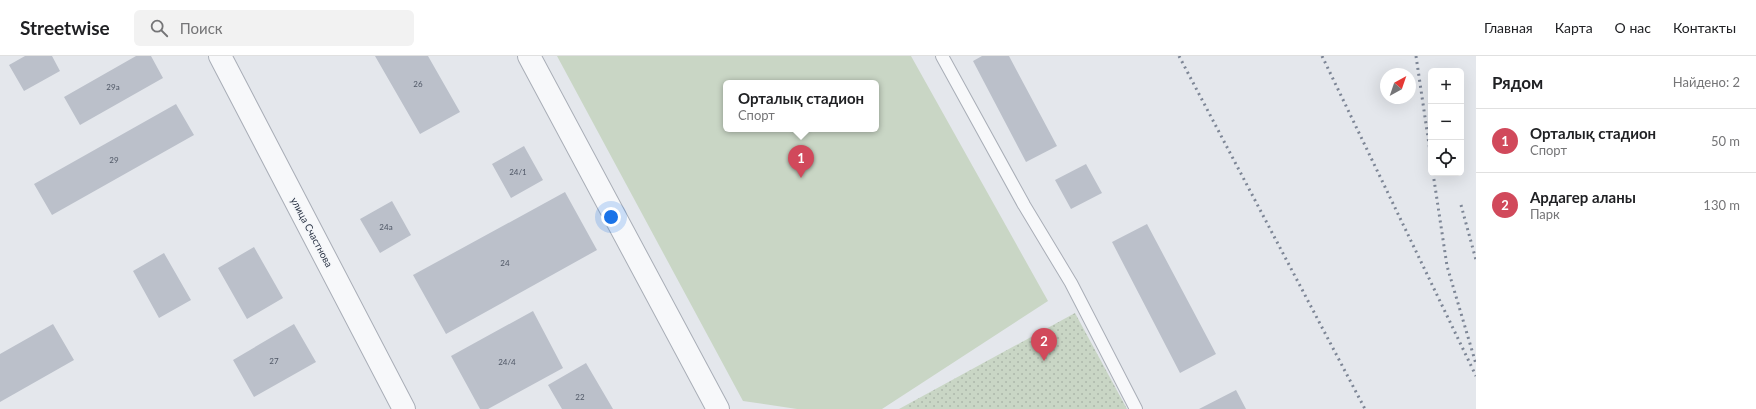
<!DOCTYPE html>
<html lang="ru">
<meta charset="utf-8">
<style>
:root{--surface:#fff;--page:#f2f2f2;--text:#202124;--muted:#757577;--line:#e0e0e0;--accent:#d1495b}
body{margin:0;font-family:Lato,sans-serif;background:var(--page);color:var(--text)}
.controls{position:absolute;right:12px;top:12px;display:grid;overflow:hidden;border-radius:6px;box-shadow:0 4px 16px #0002}
.controls button{width:36px;height:36px;display:grid;place-items:center;padding:0;border:0;border-bottom:1px solid var(--line);background:var(--surface);color:var(--text);font:20px sans-serif}
.compass{position:absolute;left:1380px;top:12px;width:36px;height:36px;border-radius:50%;background:var(--surface);box-shadow:0 4px 16px #0002;rotate:40deg}
.you{position:absolute;left:611px;top:161px;width:14px;height:14px;margin:-10px;border:3px solid #fff;border-radius:50%;background:#1a73e8;box-shadow:0 0 0 6px #1a73e833}
.badge{display:grid;place-items:center;width:26px;height:26px;border-radius:50%;background:var(--accent);color:#fff;font-size:13px;font-weight:700}
.pin{position:absolute;translate:-50% -33px;filter:drop-shadow(0 1px 2px #0008)}
.pin::after{content:'';position:absolute;top:21px;width:14px;height:12px;background:inherit;clip-path:polygon(0 0,100% 0,50% 100%)}
.popup{position:absolute;left:723px;top:24px;width:156px;height:52px;box-sizing:border-box;display:grid;place-content:center;border-radius:6px;background:var(--surface);filter:drop-shadow(0 1px 3px #0005);font-size:13px;white-space:nowrap;color:var(--muted)}
.popup b{font-size:15px;color:var(--text)}
.popup::after{content:'';position:absolute;left:50%;top:100%;margin-left:-8px;border:8px solid transparent;border-top-color:var(--surface)}
.list{margin:0;padding:0;list-style:none}
h2{display:flex;justify-content:space-between;align-items:center;height:52px;margin:0;padding:0 16px;font-size:17px}
h2 small{font-size:13px;font-weight:400;color:var(--muted)}
.list li{display:grid;grid-template-columns:26px 1fr auto;gap:12px;align-items:center;box-sizing:border-box;height:64px;padding:0 16px;border-top:1px solid var(--line)}
.list b{display:block;font-size:15px;white-space:nowrap}
.list p{margin:0;font-size:13px;white-space:nowrap;color:var(--muted)}
.list em{font-size:13px;font-style:normal;color:var(--muted)}
.icon{flex:none;width:22px;height:22px;fill:none;stroke:currentColor;stroke-width:2;stroke-linecap:round;stroke-linejoin:round}
.map{position:relative;flex:none;width:1476px;height:353px;overflow:hidden}
header{display:flex;align-items:center;gap:24px;box-sizing:border-box;height:56px;padding:0 20px;background:var(--surface);border-bottom:1px solid var(--line)}
header strong{font-size:19px}
nav{display:flex;gap:22px;margin-inline-start:auto;font-size:14px}
.search{width:280px;height:36px;background:var(--page);display:flex;align-items:center;gap:10px;box-sizing:border-box;padding:0 14px;border-radius:6px;color:var(--muted);font-size:15px}
main{display:flex}
aside{flex:1;background:var(--surface)}
.map>svg:first-child{display:block}
</style>
<header>
<strong>Streetwise</strong>
<div class="search"><svg class="icon" aria-label="search" viewBox="0 0 24 24"><circle cx="10" cy="10" r="6"/><path d="M15 15l6 6"/></svg>Поиск</div>
<nav><a>Главная</a><a>Карта</a><a>О нас</a><a>Контакты</a></nav>
</header>
<main>
<div class="map">
<svg width="1476" height="353" viewBox="0 0 1476 353">
<defs>
<pattern id="park-dots" width="8" height="8" patternUnits="userSpaceOnUse"><rect width="8" height="8" fill="#c9d6c5"/><path d="M2 2h.1M6 6h.1" fill="none" stroke="#adb8ab" stroke-width="1.8" stroke-linecap="round"/></pattern>
</defs>
<rect width="100%" height="100%" fill="#e4e7ec"/>
<!-- green -->
<path fill="#c9d6c5" fill-rule="evenodd" d="M557,0H911L1048,245L882,353H797L743,345ZM726,27H876V73H726Z"/>
<!-- park -->
<path fill="url(#park-dots)" d="M1075,257L1127,353H899Z"/>
<!-- building -->
<path fill="#bbc0ca" d="M25,0H52L60,15L24,35L9,9Z
M136,0H151L163,22L80,69L64,41Z
M375,0H428L460,56L420,78Z
M982,0H1009L1057,90L1026,106L973,5Z
M176,48L194,79L52,159L34,128Z
M524,90L543,124L511,142L492,108Z
M1086,108L1102,137L1071,153L1055,124Z
M565,136L597,194L446,278L413,219Z
M392,145L411,179L380,197L360,163Z
M1147,168L1216,298L1180,317L1112,186Z
M254,191L283,242L247,263L218,212Z
M164,197L191,244L159,262L133,215Z
M533,255L563,312L488,353H480L451,300Z
M53,268L74,304L0,346V298Z
M294,268L316,306L254,341L233,304Z
M586,307L613,353H562L548,329Z
M1236,334L1246,353H1199Z"/>
<g fill="none" stroke-linecap="round" stroke-linejoin="round">
<defs>
<path id="service" d="M942,0L1024,149L1071,227L1136,353"/>
<path id="minor" d="M220,0L404,353
M529,0L718,353"/>
</defs>
<!-- service casing -->
<use href="#service" stroke="#a9aeb7" stroke-width="14"/>
<!-- minor casing -->
<use href="#minor" stroke="#a9aeb7" stroke-width="24"/>
<!-- service -->
<use href="#service" stroke="#f7f8fa" stroke-width="12"/>
<!-- minor -->
<use href="#minor" stroke="#f7f8fa" stroke-width="22"/>
<!-- rail -->
<path stroke="#7d8696" stroke-width="3" stroke-dasharray="2 4" stroke-linecap="butt" d="M1179,0L1365,353
M1322,0L1476,320
M1416,0L1431,102
M1433,117L1447,210L1476,308
M1461,149L1476,204"/>
</g>
<g text-anchor="middle" stroke-width="3" stroke-linejoin="round" paint-order="stroke">
<!-- number labels -->
<g font-size="8" fill="#4f5766">
<text x="418" y="31">26</text>
<text x="113" y="34">29а</text>
<text x="114" y="107">29</text>
<text x="518" y="119">24/1</text>
<text x="386" y="174">24а</text>
<text x="505" y="210">24</text>
<text x="274" y="308">27</text>
<text x="507" y="309">24/4</text>
<text x="580" y="344">22</text>
</g>
<!-- street labels -->
<g font-size="10" fill="#2b3445" stroke="#f4f6f9">
<text transform="translate(312 176) rotate(62)" y="4">улица Счастнова</text>
</g>
</g>
</svg>
<div class="controls">
<button>+</button>
<button>−</button>
<button><svg class="icon" aria-label="locate" viewBox="0 0 24 24"><circle cx="12" cy="12" r="6"/><path d="M12 2v4M12 18v4M2 12h4M18 12h4"/></svg></button>
</div>
<svg class="compass" viewBox="-18 -18 36 36"><path d="M0-13l5 13h-10z" fill="#e53935"/><path d="M0 13l5-13h-10z" fill="#757577"/></svg>
<div class="you"></div>
<div class="pin badge" style="left:801px;top:122px">1</div>
<div class="popup"><b>Орталық стадион</b>Спорт</div>
<div class="pin badge" style="left:1044px;top:305px">2</div>
</div>
<aside>
<h2>Рядом<small>Найдено: 2</small></h2>
<ul class="list">
<li><span class="badge">1</span><div><b>Орталық стадион</b><p>Спорт</p></div><em>50 m</em></li>
<li><span class="badge">2</span><div><b>Ардагер аланы</b><p>Парк</p></div><em>130 m</em></li>
</ul>
</aside>
</main>
